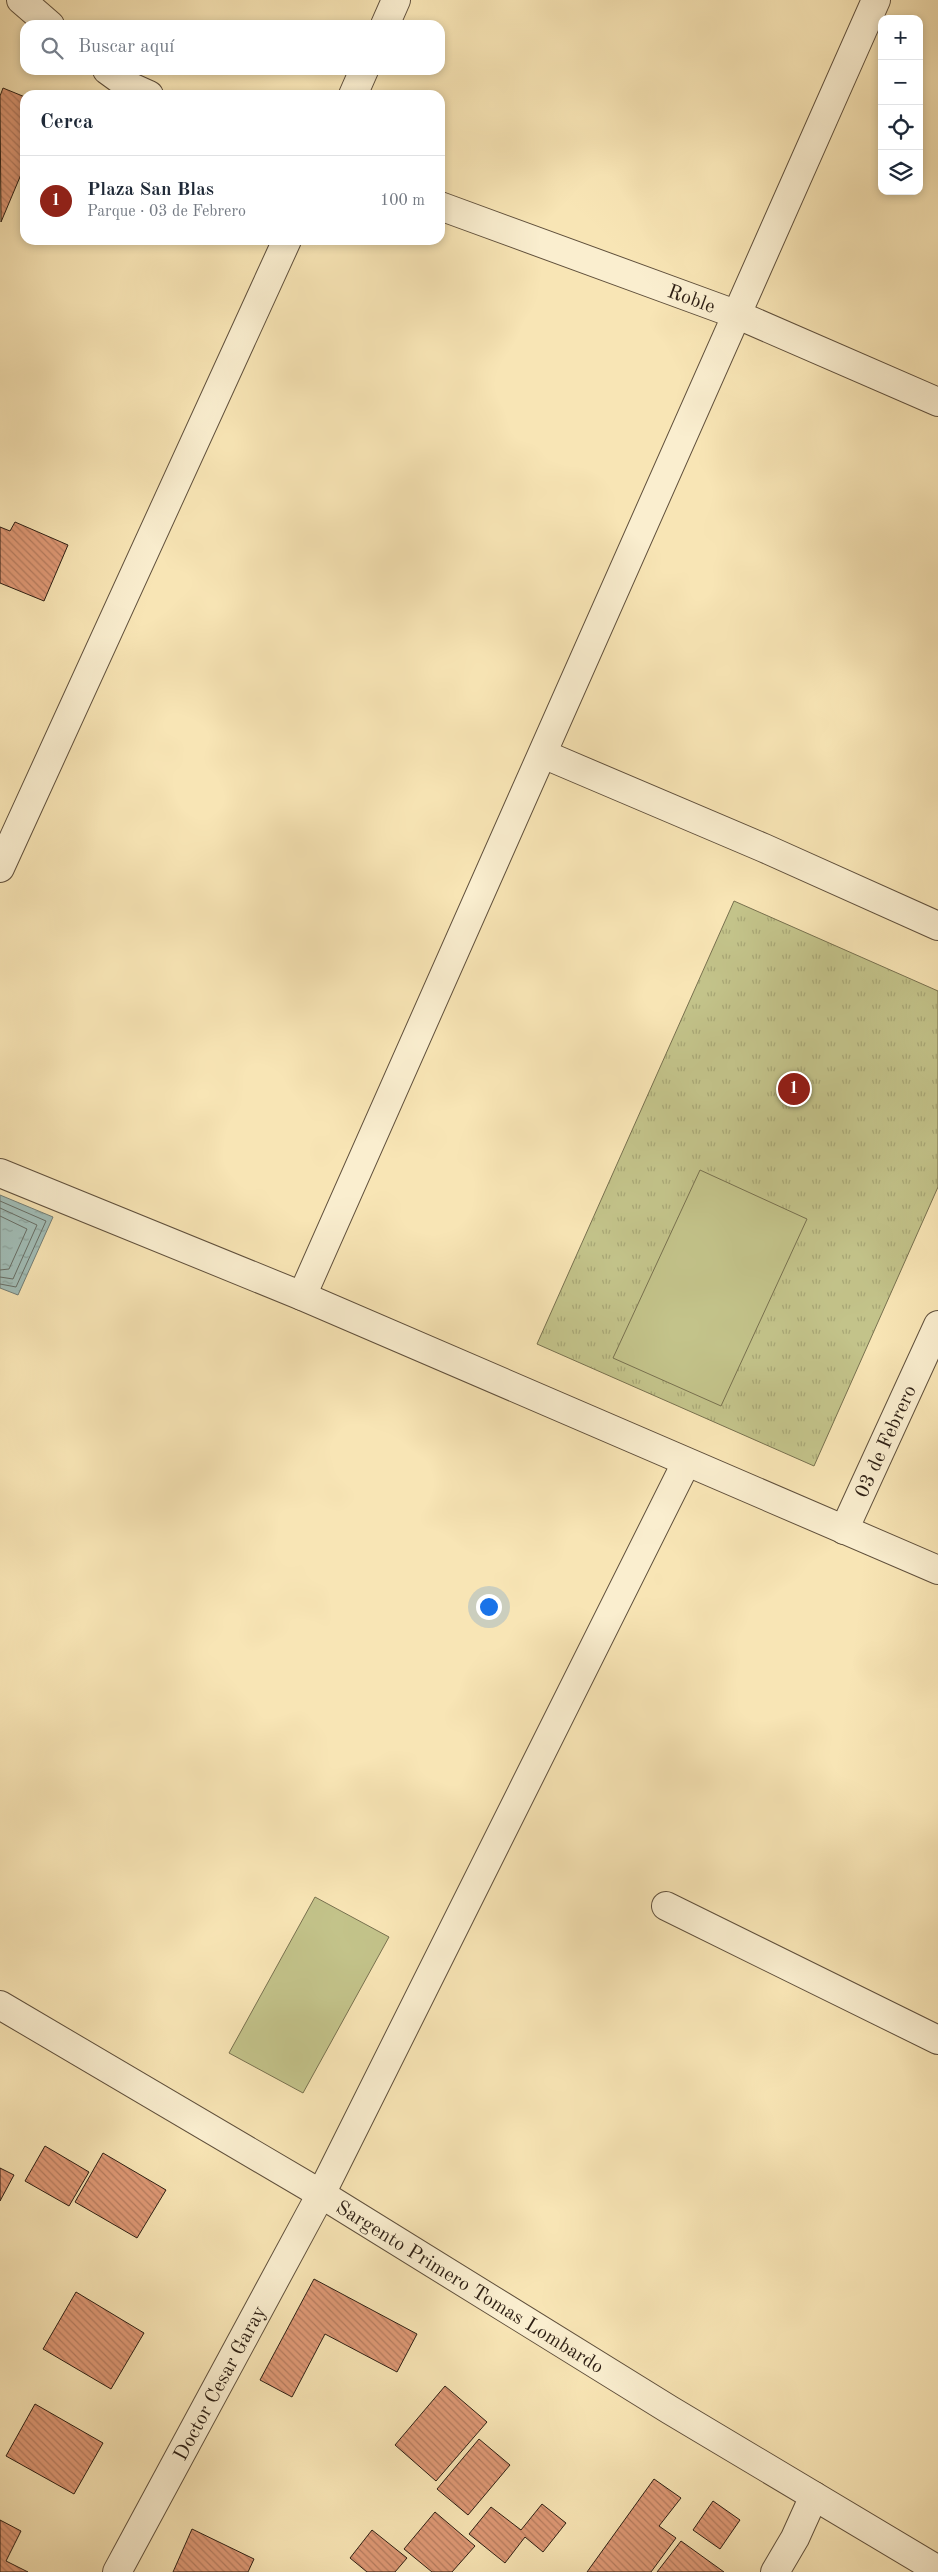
<!DOCTYPE html>
<html lang="es">
<meta charset="utf-8">
<style>
:root{--surface:#fff;--page:#f6f6f7;--text:#1f2937;--muted:#747a83;--line:#e0e1e3;--accent:#8f2418}
body{margin:0;font-family:"Old Standard TT",serif;background:var(--page);color:var(--text)}
.controls{position:absolute;right:15px;top:15px;display:grid;overflow:hidden;border-radius:10px;box-shadow:0 2px 8px #0003}
.controls button{width:45px;height:45px;display:grid;place-items:center;padding:0;border:0;border-bottom:1px solid var(--line);background:var(--surface);color:var(--text);font:25px sans-serif}
.you{position:absolute;left:488px;top:1606px;width:18px;height:18px;margin:-12px;border:4px solid #fff;border-radius:50%;background:#1a73e8;box-shadow:0 0 0 8px #1a73e833}
.badge{display:grid;place-items:center;width:32px;height:32px;border-radius:50%;background:var(--accent);color:#fff;font-size:16px;font-weight:700}
.pin{position:absolute;translate:-50% -50%;border:2px solid #fff;box-shadow:0 1px 5px #0006}
.list{margin:0;padding:0;list-style:none}
h2{display:flex;justify-content:space-between;align-items:center;height:65px;margin:0;padding:0 20px;font-size:21px}
h2 small{font-size:16px;font-weight:400;color:var(--muted)}
.list li{display:grid;grid-template-columns:32px 1fr auto;gap:15px;align-items:center;box-sizing:border-box;height:90px;padding:0 20px;border-top:1px solid var(--line)}
.list b{display:block;font-size:19px;white-space:nowrap}
.list p{margin:0;font-size:16px;white-space:nowrap;color:var(--muted)}
.list em{font-size:16px;font-style:normal;color:var(--muted)}
.icon{flex:none;width:28px;height:28px;fill:none;stroke:currentColor;stroke-width:2;stroke-linecap:round;stroke-linejoin:round}
.map{position:relative;flex:none;width:938px;height:2572px;overflow:hidden}
.search{position:absolute;background:var(--surface);box-shadow:0 2px 8px #0003;left:20px;top:20px;width:425px;height:55px;display:flex;align-items:center;gap:12px;box-sizing:border-box;padding:0 18px;border-radius:15px;color:var(--muted);font-size:19px}
.panel{position:absolute;background:var(--surface);box-shadow:0 2px 8px #0003;left:20px;top:90px;width:425px;height:155px;border-radius:15px}
.map>svg:first-child{display:block}
</style>
<div class="map">
<svg width="938" height="2572" viewBox="0 0 938 2572">
<defs>
<pattern id="park-tufts" width="24" height="20" patternUnits="userSpaceOnUse" patternTransform="scale(1.25)"><rect width="24" height="20" fill="#c3c38a"/><path d="M3 7l-1-3M5 7V3M7 7l1-3M15 17l-1-3M17 17v-4M19 17l1-3" fill="none" stroke="#a8a776"/></pattern>
<pattern id="water-ripples" width="26" height="14" patternUnits="userSpaceOnUse" patternTransform="scale(1.25)"><rect width="26" height="14" fill="#a1bdb7"/><path d="M2 4q2-2 4 0t4 0M15 11q2-2 4 0t4 0" fill="none" stroke="#8ba29c"/></pattern>
<pattern id="building-back-hatch" width="6" height="6" patternUnits="userSpaceOnUse" patternTransform="scale(1.25)"><rect width="6" height="6" fill="#df9976"/><path d="M-1 5l2 2M0 0l6 6M5-1l2 2" fill="none" stroke="#b57c60"/></pattern>
</defs>
<rect width="100%" height="100%" fill="#f8e5b5"/>
<filter id="stains"><feTurbulence type="fractalNoise" baseFrequency=".004" numOctaves="4"/><feColorMatrix values="0 0 0 0 .2 0 0 0 0 .09 0 0 0 0 .02 0 0 0 .5 -.17"/></filter>
<radialGradient id="worn" r=".72"><stop offset=".6" stop-color="#630" stop-opacity="0"/><stop offset="1" stop-color="#630" stop-opacity=".3"/></radialGradient>
<!-- park -->
<path fill="url(#park-tufts)" stroke="#78714f" d="M734,901L938,991V1187L814,1466L537,1344Z"/>
<!-- garden -->
<path fill="#c3c38a" stroke="#78714f" d="M700,1170L807,1219L721,1406L613,1358Z
M315,1897L389,1937L303,2093L229,2053Z"/>
<!-- water -->
<path fill="url(#water-ripples)" stroke="#737e76" d="M0,1195L53,1217L18,1295L0,1288Z"/>
<g fill="none" stroke-linecap="round" stroke-linejoin="round">
<!-- shore -->
<path stroke="#676e66" stroke-width="1" d="M0,1201L46,1221L16,1287L0,1284
M0,1208L37,1225L13,1279L0,1277
M0,1216L27,1229L9,1269L0,1270"/>
</g>
<!-- building -->
<path fill="url(#building-back-hatch)" stroke="#2d1f14" d="M3,88L25,97V165L1,222L0,96Z
M15,522L68,545L44,601L0,583V527L10,531Z
M45,2146L89,2172L69,2206L25,2181Z
M103,2153L166,2190L137,2238L75,2202Z
M0,2168L14,2175L0,2201Z
M314,2279L417,2334L397,2372L325,2334L292,2397L260,2380Z
M76,2292L144,2333L111,2389L43,2349Z
M445,2386L487,2422L436,2481L395,2445Z
M35,2404L103,2443L74,2494L6,2456Z
M479,2439L510,2465L468,2515L437,2489Z
M654,2479L681,2498L659,2526L676,2538L651,2572H587Z
M713,2501L740,2520L720,2549L693,2530Z
M542,2504L566,2523L543,2552L525,2537L505,2563L469,2534L491,2507L521,2530Z
M435,2512L475,2546L452,2572H432L404,2549Z
M0,2520L21,2531L6,2561L28,2572H0Z
M192,2529L254,2559L248,2572H173Z
M372,2530L407,2558L395,2572H367L350,2558Z
M681,2541L724,2572H657Z"/>
<g fill="none" stroke-linecap="round" stroke-linejoin="round">
<defs>
<g id="minor">
<path d="M21,0L50,25"/>
<path d="M385,25L396,0"/>
<path d="M107,70L129,86L149,95"/>
<path d="M353,95L364,70"/>
<path id="s1" d="M440,206L738,315L938,402"/>
<path d="M543,754L764,848L938,926"/>
<path d="M0,868L287,240"/>
<path d="M0,1173L302,1296L938,1570"/>
<path d="M302,1296L876,0"/>
<path id="s2" d="M844,1530L938,1325"/>
<path d="M666,1906L938,2040"/>
<path id="s3" d="M0,2005L321,2194L670,2410L938,2570"/>
<path id="s4" d="M117,2572L321,2194L686,1463"/>
<path d="M775,2572L795,2538L814,2496"/>
</g>
</defs>
<!-- minor casing -->
<use href="#minor" stroke="#60503c" stroke-width="30"/>
<!-- minor -->
<use href="#minor" stroke="#faeecf" stroke-width="28"/>
</g>
<g text-anchor="middle" stroke-width="4" stroke-linejoin="round" paint-order="stroke">
<!-- street labels -->
<g font-size="20" fill="#2d1f14" stroke="#faeecf">
<text dy="7" stroke="none"><textPath href="#s1" startOffset="268">Roble</textPath></text>
<text dy="7" stroke="none"><textPath href="#s2" startOffset="98">03 de Febrero</textPath></text>
<text dy="7" stroke="none"><textPath href="#s3" startOffset="548">Sargento Primero Tomas Lombardo</textPath></text>
<text dy="7" stroke="none"><textPath href="#s4" startOffset="215">Doctor Cesar Garay</textPath></text>
</g>
</g>
<rect width="100%" height="100%" filter="url(#stains)"/>
<rect width="100%" height="100%" fill="url(#worn)"/>
</svg>
<div class="controls">
<button>+</button>
<button>−</button>
<button><svg class="icon" aria-label="locate" viewBox="0 0 24 24"><circle cx="12" cy="12" r="6"/><path d="M12 2v4M12 18v4M2 12h4M18 12h4"/></svg></button>
<button><svg class="icon" aria-label="layers" viewBox="0 0 24 24"><path d="M12 4l9 5-9 5-9-5zM3 14l9 5 9-5"/></svg></button>
</div>
<div class="you"></div>
<div class="pin badge" style="left:794px;top:1089px">1</div>
<div class="search"><svg class="icon" aria-label="search" viewBox="0 0 24 24"><circle cx="10" cy="10" r="6"/><path d="M15 15l6 6"/></svg>Buscar aquí</div>
<section class="panel">
<h2>Cerca<small></small></h2>
<ul class="list">
<li><span class="badge">1</span><div><b>Plaza San Blas</b><p>Parque · 03 de Febrero</p></div><em>100 m</em></li>
</ul>
</section>
</div>
